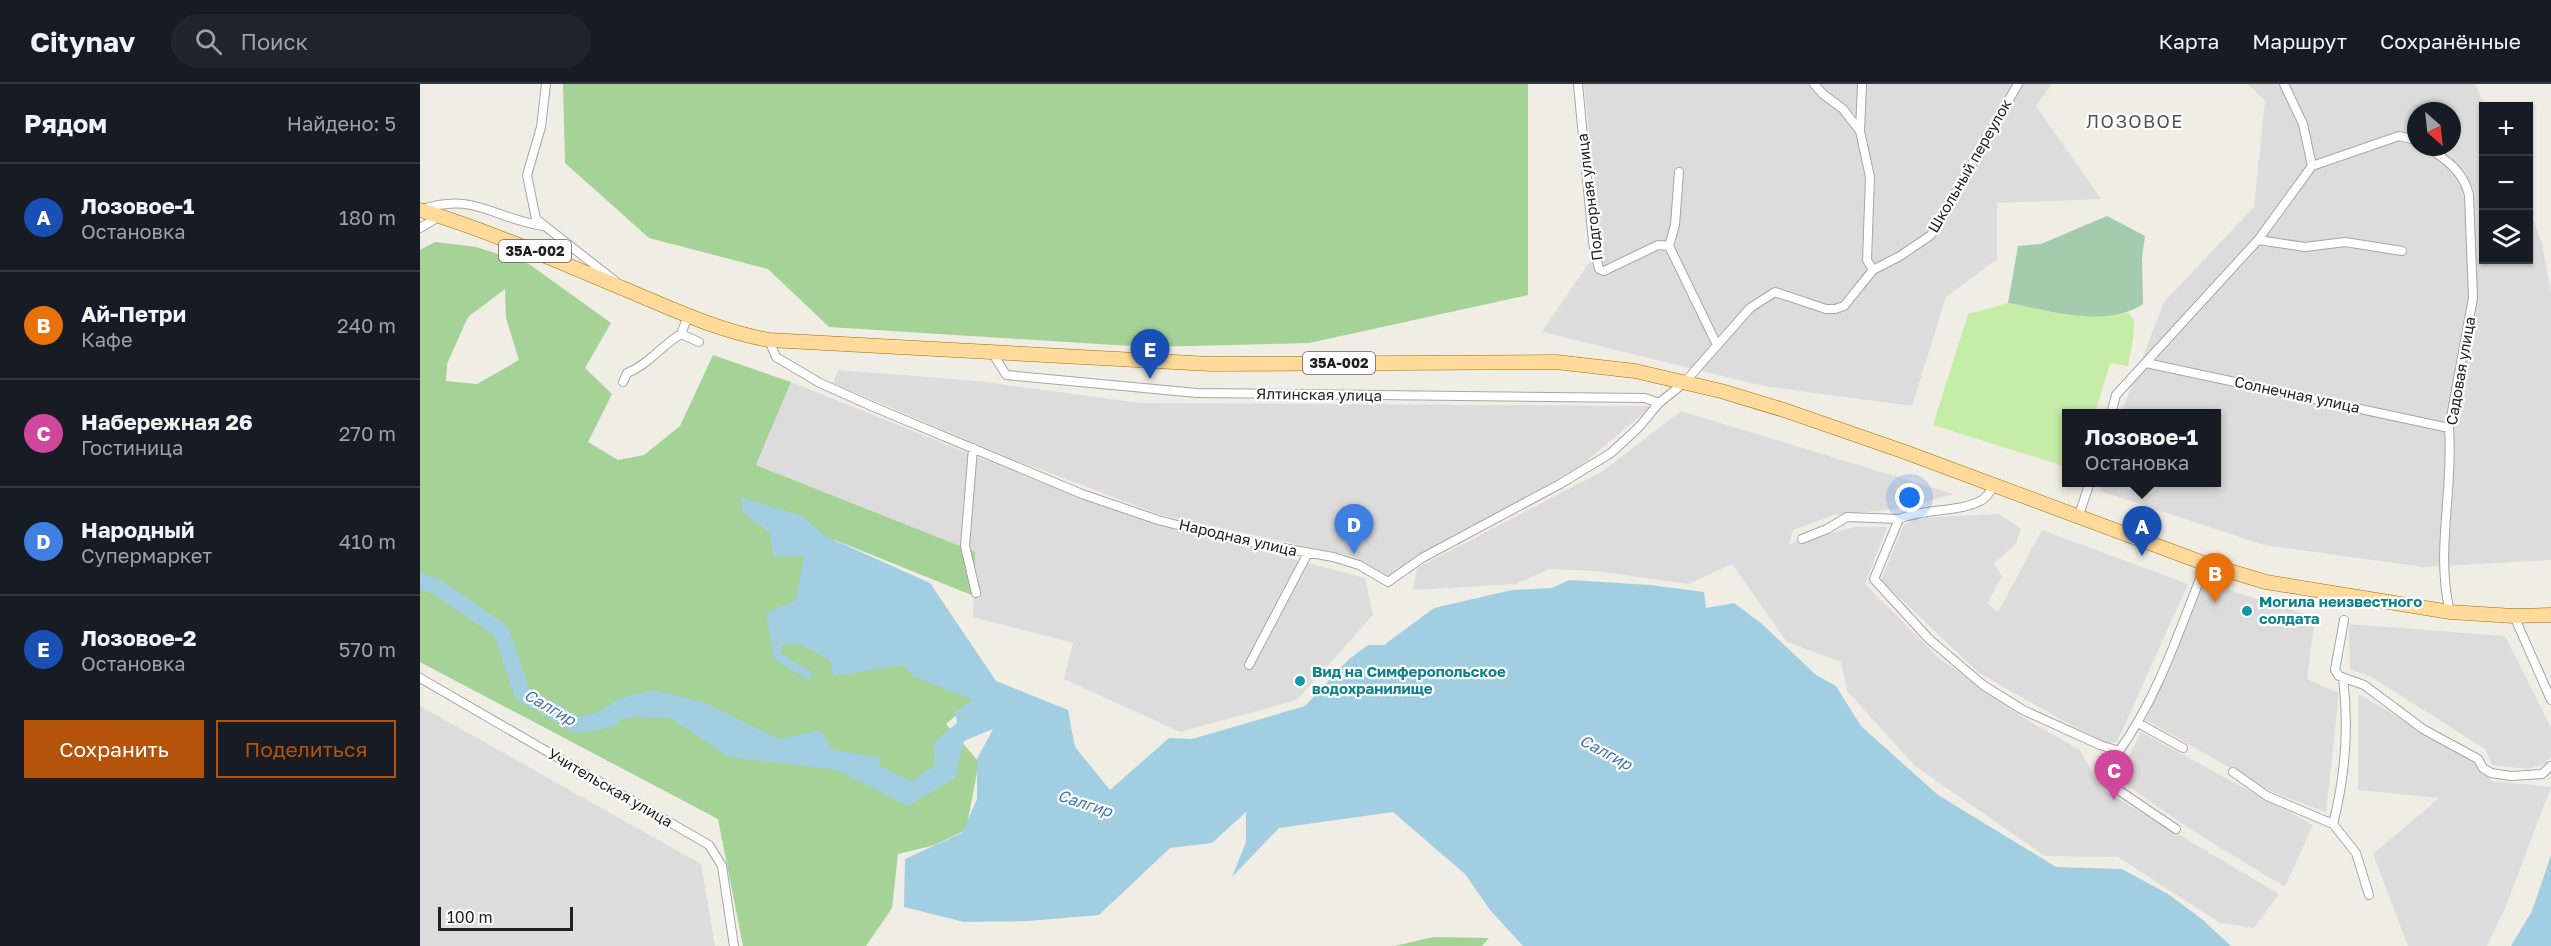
<!DOCTYPE html>
<html lang="ru">
<meta charset="utf-8">
<style>
:root{--surface:#171b24;--page:#20242c;--text:#f1f3f6;--muted:#9ea1a6;--line:#363941;--accent:#b45309}
body{margin:0;font-family:"Golos Text",sans-serif;background:var(--page);color:var(--text)}
.controls{position:absolute;right:18px;top:18px;display:grid;overflow:hidden;border-radius:0px;box-shadow:0 2px 4px #0004}
.controls button{width:54px;height:54px;display:grid;place-items:center;padding:0;border:0;border-bottom:2px solid var(--line);background:var(--surface);color:var(--text);font:30px sans-serif}
.compass{position:absolute;left:1987px;top:18px;width:54px;height:54px;border-radius:50%;background:var(--surface);box-shadow:0 2px 4px #0004;rotate:153deg}
.scale{position:absolute;left:18px;bottom:15px;width:135px;box-sizing:border-box;padding-left:6px;border:3px solid #1f1f1f;border-top:0;font-size:16px;line-height:21px;white-space:nowrap;color:#1f1f1f;-webkit-text-stroke:4px #fff;paint-order:stroke}
.you{position:absolute;left:1490px;top:414px;width:21px;height:21px;margin:-15px;border:4px solid #fff;border-radius:50%;background:#1a73e8;box-shadow:0 0 0 9px #1a73e833}
.badge{display:grid;place-items:center;width:39px;height:39px;border-radius:50%;background:var(--accent);color:#fff;font-size:20px;font-weight:700}
.pin{position:absolute;translate:-50% -50px;filter:drop-shadow(0 2px 3px #0008)}
.pin::after{content:'';position:absolute;top:32px;width:21px;height:18px;background:inherit;clip-path:polygon(0 0,100% 0,50% 100%)}
.popup{position:absolute;left:1642px;top:325px;width:159px;height:78px;box-sizing:border-box;display:grid;place-content:center;border-radius:0px;background:var(--surface);filter:drop-shadow(0 2px 4px #0005);font-size:20px;white-space:nowrap;color:var(--muted)}
.popup b{font-size:22px;color:var(--text)}
.popup::after{content:'';position:absolute;left:50%;top:100%;margin-left:-12px;border:12px solid transparent;border-top-color:var(--surface)}
.list{margin:0;padding:0;list-style:none}
h2{display:flex;justify-content:space-between;align-items:center;height:78px;margin:0;padding:0 24px;font-size:26px}
h2 small{font-size:20px;font-weight:400;color:var(--muted)}
.list li{display:grid;grid-template-columns:39px 1fr auto;gap:18px;align-items:center;box-sizing:border-box;height:108px;padding:0 24px;border-top:2px solid var(--line)}
.list b{display:block;font-size:22px;white-space:nowrap}
.list p{margin:0;font-size:20px;white-space:nowrap;color:var(--muted)}
.list em{font-size:20px;font-style:normal;color:var(--muted)}
.actions{display:flex;gap:12px;padding:18px 24px}
.actions a{flex:1;padding:14px 0;border:2px solid var(--accent);border-radius:0px;text-align:center;font-size:21px;color:var(--accent)}
.actions .main{background:var(--accent);color:#fff}
.icon{flex:none;width:33px;height:33px;fill:none;stroke:currentColor;stroke-width:2;stroke-linecap:round;stroke-linejoin:round}
.map{position:relative;flex:none;width:2131px;height:862px;overflow:hidden}
header{display:flex;align-items:center;gap:36px;box-sizing:border-box;height:84px;padding:0 30px;background:var(--surface);border-bottom:2px solid var(--line)}
header strong{font-size:28px}
nav{display:flex;gap:33px;margin-inline-start:auto;font-size:21px}
.search{width:420px;height:54px;background:var(--page);display:flex;align-items:center;gap:15px;box-sizing:border-box;padding:0 21px;border-radius:33px;color:var(--muted);font-size:22px}
main{display:flex}
aside{flex:1;background:var(--surface)}
.map>svg:first-child{display:block}
</style>
<header>
<strong>Citynav</strong>
<div class="search"><svg class="icon" aria-label="search" viewBox="0 0 24 24"><circle cx="10" cy="10" r="6"/><path d="M15 15l6 6"/></svg>Поиск</div>
<nav><a>Карта</a><a>Маршрут</a><a>Сохранённые</a></nav>
</header>
<main>
<aside>
<h2>Рядом<small>Найдено: 5</small></h2>
<ul class="list">
<li><span class="badge" style="background:#1a4fb4">A</span><div><b>Лозовое-1</b><p>Остановка</p></div><em>180 m</em></li>
<li><span class="badge" style="background:#e8710a">B</span><div><b>Ай-Петри</b><p>Кафе</p></div><em>240 m</em></li>
<li><span class="badge" style="background:#d1479c">C</span><div><b>Набережная 26</b><p>Гостиница</p></div><em>270 m</em></li>
<li><span class="badge" style="background:#3f7fe0">D</span><div><b>Народный</b><p>Супермаркет</p></div><em>410 m</em></li>
<li><span class="badge" style="background:#1a4fb4">E</span><div><b>Лозовое-2</b><p>Остановка</p></div><em>570 m</em></li>
</ul>
<div class="actions"><a class="main">Сохранить</a><a>Поделиться</a></div>
</aside>
<div class="map">
<svg width="2131" height="862" viewBox="0 0 2131 862">
<rect width="100%" height="100%" fill="#f0ede5"/>
<!-- residential -->
<path fill="#dddcdc" fill-rule="evenodd" d="M1164,0H1632L1616,22L1681,115L1577,119V175L1526,213L1492,322L1344,302L1122,248L1181,161Z
M1828,0H2055L2065,22L2064,176H2108L2109,124L2122,160L2131,208V476L2003,483L1844,461L1680,407L1682,399L1797,398V330L1701,329L1744,218L1834,123L1845,17ZM1996,27H2032V63H1996Z
M418,286L557,297L720,319L1232,322L1163,380L968,492L935,473L741,431L590,374L413,299Z
M371,298L615,396L737,440L945,494L953,531L877,616L760,648L644,595L653,559L553,533L555,468L336,381Z
M1261,327L1533,410L1486,424L1414,431L1373,446L1369,460L1435,443H1467L1445,500L1519,574L1607,636L1660,666L1680,704L1859,810L1834,844L1800,839L1698,773L1625,772L1495,682L1427,607L1421,578L1367,558L1312,480L1268,500L1177,487L1130,485L1096,500L993,506L997,484L1183,387Z
M1579,430L1601,445L1596,460L1574,479L1582,493L1567,519L1578,528L1622,446L1768,500L1697,658L1683,659L1559,589L1461,496L1484,441L1497,434Z
M1783,498L1895,533L1887,595L1919,609L1906,728L1852,708L1726,636Z
M1929,540L2085,552L2131,643V671L2126,680L2108,685L2072,681L2065,665L1950,592L1930,586Z
M1938,610L2053,676L2072,697L2131,703L2086,822L2067,862H1988L1953,770L2019,714L1938,706Z
M0,622L281,780L295,862H0Z
M1721,648L1893,741L1865,803L1776,749L1698,695Z"/>
<!-- grass -->
<path fill="#c5eda8" d="M1588,219L1667,232L1709,229L1714,236L1713,255L1708,282L1690,279L1675,329L1647,330V383L1513,341L1548,230Z"/>
<!-- forest -->
<path fill="#a4d297" fill-rule="evenodd" d="M143,0H1108V211L889,259L727,263L409,243L348,185L229,154L145,79Z
M15,158L56,163L109,180L191,239L165,284L192,310L168,358L198,376L224,371L260,342L293,271L371,298L336,381L555,468L554,512L415,456L398,519L560,611L526,640L559,678L546,746L515,761L478,770L472,824L446,862H323L298,735L0,578V166ZM85,205L86,234L99,276L57,300L26,297L27,280L48,233Z
M1013,853L1069,854L1062,862H975Z"/>
<!-- cemetery -->
<path fill="#a4cbad" d="M1687,132L1725,152L1722,174L1723,220C1686,245 1630,226 1588,219L1598,162L1621,160Z"/>
<!-- water -->
<path fill="#a2cee1" d="M320,413L382,432L405,452L510,499L576,597L648,626L655,663L690,706L749,654L772,655L885,622L928,576L948,561H964L1014,524L1092,506L1132,504L1149,496L1230,501L1284,508L1286,524L1314,519L1342,540L1396,591L1416,602L1441,642L1518,711L1636,783L1702,785L1748,810L1783,836L1811,862H1103L1070,826L1045,790L973,728L859,744L812,793L826,758V728L792,759L750,764L679,831L608,837L544,838L484,823L485,775L542,749L557,715V675L573,645L544,657L535,694L488,722L417,686L309,673L250,634L213,633L172,644L166,636L200,614L233,606L283,618L359,655L401,646L412,666L458,673L461,683L492,697L515,681L514,658L537,639L535,628L553,616L494,593L483,581L414,592L410,577L380,560L362,561L360,569L393,589L389,596L354,575L346,529L376,516L384,472H353L350,449L324,430Z
M2131,771V862H2091L2112,827Z"/>
<g fill="none" stroke-linecap="round" stroke-linejoin="round">
<!-- river -->
<path stroke="#a2cee1" stroke-width="16" d="M0,497L17,503L81,547L102,609L157,641L191,635"/>
<defs>
<path id="street" d="M126,0L121,43L107,91L116,135L195,197
M1158,0L1173,158L1179,185L1184,187L1238,161L1249,162
M1394,0L1403,10L1423,25L1440,47L1450,93L1447,176L1453,186
M1440,47L1442,0
M2007,63C2027,76 2043,87 2049,111L2053,214L2029,344C2034,405 2015,468 2030,528
M1892,82L1979,52L1996,56
M1259,88L1255,141L1249,162L1297,261
M0,126C53,107 72,134 123,142
M0,144L20,132
M1838,156L1885,163L1925,158L1982,167
M261,250L279,258
M349,256L356,273L400,299L456,324L662,410L738,436L808,454L913,473L939,481L968,498L1002,474L1140,400L1191,369L1219,343L1239,319L1264,299L1330,224L1355,208L1406,225H1415L1424,222L1453,186L1480,172L1511,151L1598,0
M572,268L586,291L777,309L1225,314L1239,319
M1726,279L2029,344
M203,298L207,289C228,281 242,261 261,250L268,232
M1691,330L1696,311L1838,156L1892,82L1883,40L1864,0
M553,364L545,462L556,509
M1575,401C1571,406 1567,413 1562,416C1540,429 1504,424 1479,435L1454,495L1509,555L1563,601L1603,626L1680,661L1699,667L1684,688L1685,697L1756,745
M1658,434L1670,398
M1382,455L1407,445L1427,433L1479,435
M2094,532L2131,616
M1924,536L1915,586L1919,592L1944,601L2003,645L2058,675L2063,684L2071,689L2091,692L2122,690L2131,682
M829,581L888,469
M0,594L289,761L302,782L314,862
M1718,639L1763,664
M1699,667C1739,612 1760,543 1786,480
M1813,688L1847,712L1913,740L1936,769L1949,811
M1913,740C1925,693 1929,642 1923,594"/>
<path id="primary" d="M0,126C69,147 135,176 202,204C250,224 298,247 349,256L791,280L1136,278L1215,287L1301,307L1364,326L1485,368L1786,480L1846,498L2030,528L2094,532L2131,531"/>
</defs>
<!-- street casing -->
<use href="#street" stroke="#a6a6a6" stroke-width="10"/>
<!-- primary casing -->
<use href="#primary" stroke="#9a7100" stroke-width="15"/>
<!-- street -->
<use href="#street" stroke="#fff" stroke-width="8"/>
<!-- primary -->
<use href="#primary" stroke="#ffda9b" stroke-width="14"/>
</g>
<!-- markers -->
<g fill="#0f9aa8" stroke="#fff" stroke-width="2">
<circle cx="1827" cy="527" r="6"/>
<circle cx="880" cy="597" r="6"/>
</g>
<g text-anchor="middle" stroke-width="4.5" stroke-linejoin="round" paint-order="stroke">
<!-- shield labels -->
<g fill="#fff" stroke="#626262" stroke-width="1.5">
<rect x="79" y="156" width="72" height="22" rx="4.5"/>
<rect x="883" y="268" width="72" height="22" rx="4.5"/>
</g>
<g font-size="14" font-weight="bold" fill="#1f1f1f">
<text x="115" y="172">35А-002</text>
<text x="919" y="284">35А-002</text>
</g>
<!-- street labels -->
<g font-size="15" fill="#1f1f1f" stroke="#fff">
<text transform="translate(1550 82) rotate(-60)" y="5">Школьный переулок</text>
<text transform="translate(1170 113) rotate(-97)" y="5">Подгорная улица</text>
<text transform="translate(2041 287) rotate(-80)" y="5">Садовая улица</text>
<text transform="translate(899 311) rotate(1)" y="5">Ялтинская улица</text>
<text transform="translate(1877 311) rotate(12)" y="5">Солнечная улица</text>
<text transform="translate(818 454) rotate(13)" y="5">Народная улица</text>
<text transform="translate(190 704) rotate(30)" y="5">Учительская улица</text>
</g>
<!-- culture labels -->
<g font-size="15" font-weight="bold" fill="#0d838f" stroke="#fff" text-anchor="start">
<text x="1839" y="523">Могила неизвестного<tspan x="1839" dy="17">солдата</tspan></text>
<text x="892" y="593">Вид на Симферопольское<tspan x="892" dy="17">водохранилище</tspan></text>
</g>
<!-- water labels -->
<g font-size="16" font-style="italic" fill="#4576b5" stroke="#fff">
<text transform="translate(130 623) rotate(30)" y="6">Салгир</text>
<text transform="translate(1186 668) rotate(28)" y="6">Салгир</text>
<text transform="translate(665 719) rotate(18)" y="6">Салгир</text>
</g>
<!-- quarter labels -->
<g font-size="18" letter-spacing="1.5" fill="#525252" stroke="#fff">
<text x="1715" y="44">ЛОЗОВОЕ</text>
</g>
</g>
</svg>
<div class="controls">
<button>+</button>
<button>−</button>
<button><svg class="icon" aria-label="layers" viewBox="0 0 24 24"><path d="M12 4l9 5-9 5-9-5zM3 14l9 5 9-5"/></svg></button>
</div>
<svg class="compass" viewBox="-18 -18 36 36"><path d="M0-13l5 13h-10z" fill="#e53935"/><path d="M0 13l5-13h-10z" fill="#9ea1a6"/></svg>
<div class="scale">100 m</div>
<div class="you"></div>
<div class="pin badge" style="left:1722px;top:472px;background:#1a4fb4">A</div>
<div class="popup"><b>Лозовое-1</b>Остановка</div>
<div class="pin badge" style="left:1795px;top:519px;background:#e8710a">B</div>
<div class="pin badge" style="left:1694px;top:716px;background:#d1479c">C</div>
<div class="pin badge" style="left:934px;top:470px;background:#3f7fe0">D</div>
<div class="pin badge" style="left:730px;top:295px;background:#1a4fb4">E</div>
</div>
</main>
